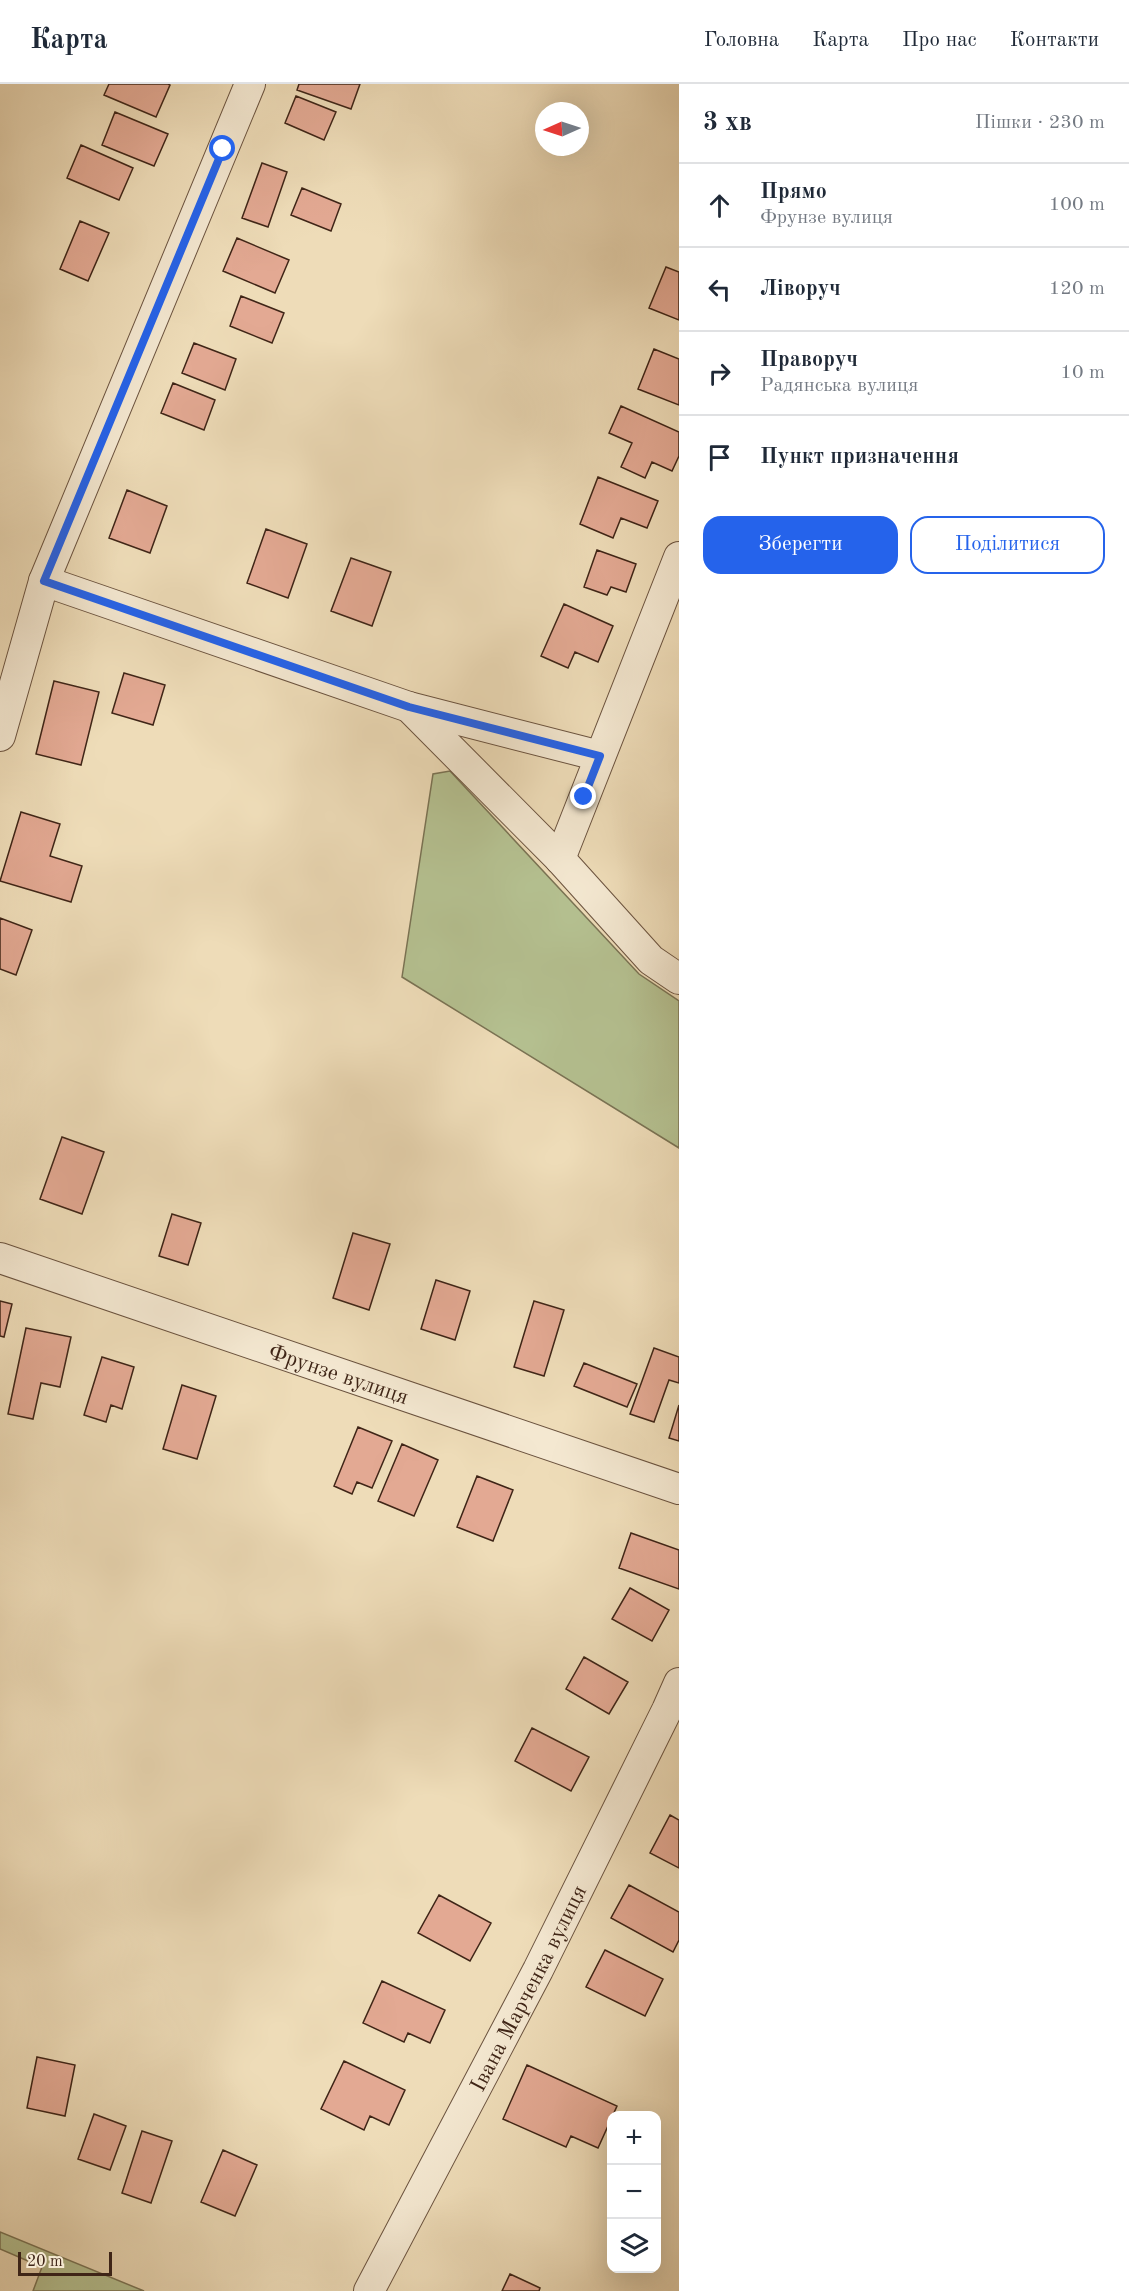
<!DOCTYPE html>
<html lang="uk">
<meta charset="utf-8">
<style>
:root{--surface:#fff;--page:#f6f6f7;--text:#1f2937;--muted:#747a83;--line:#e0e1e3;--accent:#2563eb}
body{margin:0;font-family:"Old Standard TT",serif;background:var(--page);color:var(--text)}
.controls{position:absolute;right:18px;bottom:18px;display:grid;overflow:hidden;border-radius:12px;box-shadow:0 6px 24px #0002}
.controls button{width:54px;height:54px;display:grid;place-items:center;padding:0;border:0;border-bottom:2px solid var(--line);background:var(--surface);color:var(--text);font:30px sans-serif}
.compass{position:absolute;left:535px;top:18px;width:54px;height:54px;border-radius:50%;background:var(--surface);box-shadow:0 6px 24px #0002;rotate:267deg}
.scale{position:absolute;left:18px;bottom:15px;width:94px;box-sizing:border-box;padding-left:6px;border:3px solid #3f2517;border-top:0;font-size:16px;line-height:21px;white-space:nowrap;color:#3f2517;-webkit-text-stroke:4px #f4e8d1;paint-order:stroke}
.stop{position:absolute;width:18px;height:18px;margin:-14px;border:4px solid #2563eb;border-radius:50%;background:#fff}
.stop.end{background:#2563eb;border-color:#fff;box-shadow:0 2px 6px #0008}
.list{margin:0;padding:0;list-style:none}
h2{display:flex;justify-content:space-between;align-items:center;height:78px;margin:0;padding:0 24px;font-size:26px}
h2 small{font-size:20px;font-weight:400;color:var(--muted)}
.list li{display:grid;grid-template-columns:39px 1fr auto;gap:18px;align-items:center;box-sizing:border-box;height:84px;padding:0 24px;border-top:2px solid var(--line)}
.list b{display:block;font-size:22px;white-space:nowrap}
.list p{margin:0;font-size:20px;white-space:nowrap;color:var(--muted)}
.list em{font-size:20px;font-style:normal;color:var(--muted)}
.actions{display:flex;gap:12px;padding:18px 24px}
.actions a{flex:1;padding:14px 0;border:2px solid var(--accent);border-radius:18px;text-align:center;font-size:21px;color:var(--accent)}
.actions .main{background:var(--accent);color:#fff}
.icon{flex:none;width:33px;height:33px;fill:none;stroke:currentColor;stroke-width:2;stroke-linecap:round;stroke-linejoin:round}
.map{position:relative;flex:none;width:679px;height:2207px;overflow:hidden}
header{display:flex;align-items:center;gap:36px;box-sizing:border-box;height:84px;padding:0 30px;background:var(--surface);border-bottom:2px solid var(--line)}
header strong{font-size:28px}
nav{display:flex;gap:33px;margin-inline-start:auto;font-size:21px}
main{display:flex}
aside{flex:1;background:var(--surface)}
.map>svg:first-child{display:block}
</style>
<header>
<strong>Карта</strong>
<nav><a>Головна</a><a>Карта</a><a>Про нас</a><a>Контакти</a></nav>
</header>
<main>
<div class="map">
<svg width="679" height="2207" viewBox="0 0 679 2207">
<rect width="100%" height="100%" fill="#eedcb8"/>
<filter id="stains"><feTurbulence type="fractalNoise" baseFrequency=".00333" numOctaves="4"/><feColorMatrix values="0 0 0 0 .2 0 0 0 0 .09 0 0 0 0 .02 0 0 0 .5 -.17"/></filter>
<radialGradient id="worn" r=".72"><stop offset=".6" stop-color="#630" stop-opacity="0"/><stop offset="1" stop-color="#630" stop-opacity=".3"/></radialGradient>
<!-- green -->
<path fill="#b5c191" stroke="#7a7354" stroke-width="1.5" d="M450,687L639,890L679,917V1064L402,893L433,690Z
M0,2148L144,2207H33L42,2183L0,2165Z"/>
<!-- building -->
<path fill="#e3a993" stroke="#3f2517" stroke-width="1.5" d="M109,0H168L170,1L156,33L104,11Z
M299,0H360L351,25L297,6Z
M296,12L336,28L324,56L285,39Z
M115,28L168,50L154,82L102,61Z
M81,61L133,84L119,116L67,94Z
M262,79L287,88L268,143L242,134Z
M302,104L341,120L331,147L291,131Z
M80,137L109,149L88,197L60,185Z
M237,154L289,176L275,209L223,187Z
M666,183L679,188V236L649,224Z
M241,212L284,229L272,259L230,242Z
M194,259L236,275L225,306L182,289Z
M654,265L679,275V321L638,305Z
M173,299L215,316L204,346L161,329Z
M621,322L679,348V372L672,387L652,378L645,394L621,383L632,359L609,349Z
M598,393L658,417L647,444L621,434L613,454L580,440Z
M127,406L167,422L150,469L109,454Z
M266,445L307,460L288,514L247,499Z
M597,466L636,480L626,508L611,503L607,511L584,503Z
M351,474L391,488L372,542L331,527Z
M564,520L613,542L598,578L575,568L568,584L541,572Z
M124,589L165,601L153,641L112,629Z
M54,597L99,608L81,681L36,670Z
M21,728L60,740L50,772L82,782L71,818L0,797Z
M0,834L32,846L16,891L0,885Z
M62,1053L104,1068L82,1130L40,1115Z
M172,1130L201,1139L188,1181L159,1172Z
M353,1149L390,1160L369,1226L333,1214Z
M436,1196L470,1207L455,1256L421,1245Z
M0,1217L12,1220L4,1253L0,1252Z
M534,1217L564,1226L544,1292L514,1283Z
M26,1244L71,1253L60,1303L41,1299L33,1335L8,1330Z
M654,1264L679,1273V1299L669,1296L654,1338L630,1330Z
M102,1273L134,1283L122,1325L111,1321L106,1338L84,1331Z
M584,1279L637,1300L627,1323L574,1302Z
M182,1301L216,1312L197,1375L163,1365Z
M679,1321V1357L669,1354Z
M358,1343L392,1357L372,1404L357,1398L352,1410L334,1402Z
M402,1360L438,1376L414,1432L378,1417Z
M477,1392L513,1406L493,1457L457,1443Z
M631,1449L679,1466V1505L619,1484Z
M630,1504L669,1526L652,1557L612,1535Z
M584,1573L628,1598L609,1630L566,1605Z
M532,1644L589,1673L571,1707L515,1677Z
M670,1731L679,1736V1784L650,1769Z
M629,1801L679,1828V1856L673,1868L611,1834Z
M439,1811L491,1839L470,1877L418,1849Z
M605,1866L663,1895L645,1932L586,1903Z
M382,1897L445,1926L430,1959L408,1949L404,1958L363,1939Z
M37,1973L75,1981L65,2032L27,2024Z
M344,1977L405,2006L389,2041L370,2032L364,2046L321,2025Z
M527,1981L617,2022L598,2064L571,2052L566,2063L503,2035Z
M94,2030L126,2042L110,2086L78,2075Z
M142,2047L172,2057L151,2119L122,2109Z
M223,2066L257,2081L235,2132L201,2118Z
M510,2190L540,2204L539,2207H502Z"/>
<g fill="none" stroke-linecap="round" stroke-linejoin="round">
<defs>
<g id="minor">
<path d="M44,497L409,623L560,775L651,876L679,895"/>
<path d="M409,623L600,672"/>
<path d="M0,652L44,497L250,0"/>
<path d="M560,775L679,473"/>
<path id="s1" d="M0,1174L679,1405"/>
<path id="s2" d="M369,2207L538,1886L667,1626L679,1599"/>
</g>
</defs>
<!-- minor casing -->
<use href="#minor" stroke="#6b533f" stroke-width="32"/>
<!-- minor -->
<use href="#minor" stroke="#f4e8d1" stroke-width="30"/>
</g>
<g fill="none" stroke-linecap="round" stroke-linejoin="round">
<!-- route -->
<path stroke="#2563eb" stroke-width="8" d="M223,65L44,497L409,623L600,672L584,713"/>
</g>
<g text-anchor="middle" stroke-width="4.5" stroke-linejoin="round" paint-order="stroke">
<!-- street labels -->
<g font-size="22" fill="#3f2517" stroke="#f4e8d1">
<text dy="8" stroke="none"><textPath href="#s1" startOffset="358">Фрунзе вулиця</textPath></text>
<text dy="8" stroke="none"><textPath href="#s2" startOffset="342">Івана Марченка вулиця</textPath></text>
</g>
</g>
<rect width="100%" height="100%" filter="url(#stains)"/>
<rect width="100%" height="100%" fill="url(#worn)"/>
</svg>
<div class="controls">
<button>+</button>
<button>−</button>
<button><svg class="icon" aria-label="layers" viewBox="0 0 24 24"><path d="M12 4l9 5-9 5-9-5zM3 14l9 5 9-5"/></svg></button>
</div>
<svg class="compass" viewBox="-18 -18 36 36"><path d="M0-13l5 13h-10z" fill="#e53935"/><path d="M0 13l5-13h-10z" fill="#747a83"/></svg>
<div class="scale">20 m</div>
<div class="stop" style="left:223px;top:65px"></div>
<div class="stop end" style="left:584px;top:713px"></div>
</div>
<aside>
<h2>3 хв<small>Пішки · 230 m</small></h2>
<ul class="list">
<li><svg class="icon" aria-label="ahead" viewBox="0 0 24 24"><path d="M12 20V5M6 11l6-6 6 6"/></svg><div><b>Прямо</b><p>Фрунзе вулиця</p></div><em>100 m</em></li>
<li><svg class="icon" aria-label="left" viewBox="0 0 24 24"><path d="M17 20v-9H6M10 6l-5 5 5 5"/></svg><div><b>Ліворуч</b></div><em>120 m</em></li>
<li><svg class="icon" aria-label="right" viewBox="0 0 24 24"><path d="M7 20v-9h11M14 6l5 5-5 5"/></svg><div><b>Праворуч</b><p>Радянська вулиця</p></div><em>10 m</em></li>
<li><svg class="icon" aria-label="arrive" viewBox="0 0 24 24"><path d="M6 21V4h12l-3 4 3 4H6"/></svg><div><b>Пункт призначення</b></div></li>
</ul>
<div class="actions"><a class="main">Зберегти</a><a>Поділитися</a></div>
</aside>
</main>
